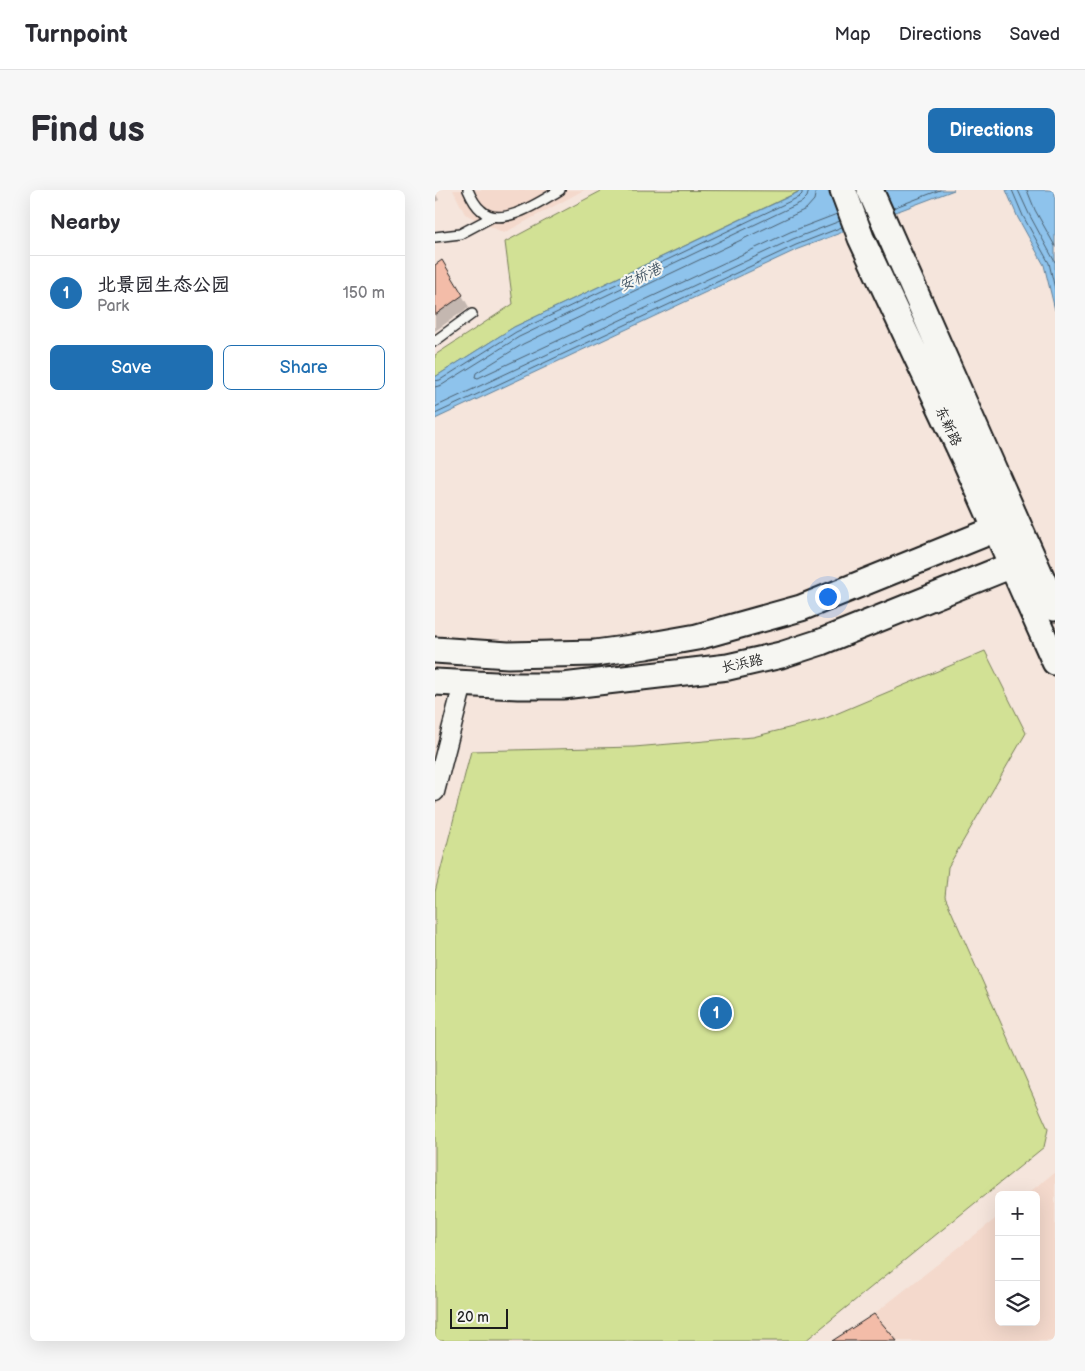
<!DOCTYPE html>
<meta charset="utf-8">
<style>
:root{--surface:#fff;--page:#f7f7f7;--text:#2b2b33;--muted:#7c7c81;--line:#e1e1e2;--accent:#1f6fb2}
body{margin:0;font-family:"Balsamiq Sans","LXGW WenKai TC",sans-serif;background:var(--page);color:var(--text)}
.controls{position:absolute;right:15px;bottom:15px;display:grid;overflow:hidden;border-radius:8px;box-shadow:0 5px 20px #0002}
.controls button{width:45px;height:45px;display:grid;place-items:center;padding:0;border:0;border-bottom:1px solid var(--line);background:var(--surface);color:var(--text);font:25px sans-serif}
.scale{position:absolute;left:15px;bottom:12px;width:58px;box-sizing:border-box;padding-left:5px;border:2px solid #1c1c1c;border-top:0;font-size:14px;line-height:18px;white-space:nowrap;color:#1c1c1c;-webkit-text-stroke:4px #f6f6f2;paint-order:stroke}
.you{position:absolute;left:392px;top:406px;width:18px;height:18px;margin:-12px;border:4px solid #fff;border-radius:50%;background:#1a73e8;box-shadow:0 0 0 8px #1a73e833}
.badge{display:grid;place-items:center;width:32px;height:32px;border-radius:50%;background:var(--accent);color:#fff;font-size:16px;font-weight:700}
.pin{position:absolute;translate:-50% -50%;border:2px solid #fff;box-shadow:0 1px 5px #0006}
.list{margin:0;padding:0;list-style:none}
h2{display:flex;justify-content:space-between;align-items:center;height:65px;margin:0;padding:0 20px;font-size:21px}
h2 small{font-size:16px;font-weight:400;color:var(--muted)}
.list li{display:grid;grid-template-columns:32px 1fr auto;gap:15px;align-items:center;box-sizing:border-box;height:75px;padding:0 20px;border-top:1px solid var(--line)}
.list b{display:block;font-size:19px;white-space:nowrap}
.list p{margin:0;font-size:16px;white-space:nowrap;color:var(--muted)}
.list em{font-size:16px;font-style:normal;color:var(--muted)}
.actions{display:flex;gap:10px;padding:15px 20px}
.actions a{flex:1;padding:11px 0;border:1px solid var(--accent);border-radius:8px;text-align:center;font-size:18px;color:var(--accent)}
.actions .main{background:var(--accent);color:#fff}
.icon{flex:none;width:28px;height:28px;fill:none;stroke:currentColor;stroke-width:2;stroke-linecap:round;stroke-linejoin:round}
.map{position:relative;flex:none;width:620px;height:1151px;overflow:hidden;border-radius:8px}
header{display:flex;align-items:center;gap:30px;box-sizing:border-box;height:70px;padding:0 25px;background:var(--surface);border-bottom:1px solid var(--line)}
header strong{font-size:24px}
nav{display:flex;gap:28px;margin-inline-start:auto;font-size:18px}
.intro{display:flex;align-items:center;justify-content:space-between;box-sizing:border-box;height:120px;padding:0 30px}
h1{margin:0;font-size:35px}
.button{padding:12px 22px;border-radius:8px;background:var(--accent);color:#fff;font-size:18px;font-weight:700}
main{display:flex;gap:30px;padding:0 30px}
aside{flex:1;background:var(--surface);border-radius:8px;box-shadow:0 5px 20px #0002}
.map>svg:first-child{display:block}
</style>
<header>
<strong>Turnpoint</strong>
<nav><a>Map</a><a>Directions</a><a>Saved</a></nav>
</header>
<div class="intro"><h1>Find us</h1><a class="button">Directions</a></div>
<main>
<aside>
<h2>Nearby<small></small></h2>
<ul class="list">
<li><span class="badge">1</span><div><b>北景园生态公园</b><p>Park</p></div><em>150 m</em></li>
</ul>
<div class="actions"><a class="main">Save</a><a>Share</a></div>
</aside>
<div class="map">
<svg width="620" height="1151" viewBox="0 0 620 1151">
<rect width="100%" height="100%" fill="#f5e5dc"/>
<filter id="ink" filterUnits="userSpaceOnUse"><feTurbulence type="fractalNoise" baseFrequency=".02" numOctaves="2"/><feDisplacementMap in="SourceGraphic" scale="10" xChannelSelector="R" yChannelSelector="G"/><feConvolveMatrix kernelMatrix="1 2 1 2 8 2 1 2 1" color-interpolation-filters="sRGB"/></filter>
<g filter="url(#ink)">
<!-- built -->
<path fill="#f4d9cc" d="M18,0H149L69,43L30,24Z
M620,982V1151H462L439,1124L564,1026V1132H601V1005H591Z"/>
<!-- green -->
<path fill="#d2e195" stroke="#777e58" d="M168,0L365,1L79,137L0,187V165L78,114L70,52Z
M550,461L591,543L513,677L510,707L613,939L609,957L370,1151H0V702L36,561L199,557L318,547L389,529Z"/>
<!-- water -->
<path fill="#8ec3ec" stroke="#608099" d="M368,0H519L363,59L0,229V187L79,137Z
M571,0H620V120L609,75L583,28Z"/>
<!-- shadow -->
<path fill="#0003" d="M0,2L4,10L0,12Z
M7,71L34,117L0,141V76Z"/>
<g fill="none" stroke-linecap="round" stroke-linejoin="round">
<!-- shore -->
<path stroke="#4a5f6f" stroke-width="1" d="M381,0L379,10L371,19L88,154L41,183L40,187L43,188L355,42L402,24
M577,0L588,26L614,73L620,99
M583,0L594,24L620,72
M592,0L600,20L620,56
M458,18L505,0
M0,191L5,190L81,142L364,7L367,4V0
M0,197L7,195L84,147L367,12L372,7L374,0
M0,217L358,49L405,31
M0,224L361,55L407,37"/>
</g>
<!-- building -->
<path fill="#f3bca8" stroke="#1c1c1c" d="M7,70L28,105L0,125V75Z
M439,1124L462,1151H397Z"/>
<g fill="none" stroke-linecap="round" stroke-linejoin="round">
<defs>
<path id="service" d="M33,0C36,7 40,15 46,20C65,40 106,11 125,0
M0,47L25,44L57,27
M0,151L37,124"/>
<path id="minor" d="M0,602L28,494"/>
<path id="secondary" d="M408,0L426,48L530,270L620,472
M435,0L620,418
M0,460L73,465L160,463L211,456L262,447L366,418L581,331
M0,492L83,496H128L293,477L346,465L386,452L597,367"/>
</defs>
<!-- service casing -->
<use href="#service" stroke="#1c1c1c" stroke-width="12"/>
<!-- minor casing -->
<use href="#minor" stroke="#1c1c1c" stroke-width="21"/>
<!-- secondary casing -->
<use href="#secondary" stroke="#1c1c1c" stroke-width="29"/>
<!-- service -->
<use href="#service" stroke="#f6f6f2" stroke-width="9"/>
<!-- minor -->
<use href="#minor" stroke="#f6f6f2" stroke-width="18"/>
<!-- secondary -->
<use href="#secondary" stroke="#f6f6f2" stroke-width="25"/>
</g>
</g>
<g text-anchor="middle" stroke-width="4" stroke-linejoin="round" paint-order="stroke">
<!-- street labels -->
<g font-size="14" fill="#1c1c1c" stroke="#f6f6f2">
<text transform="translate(514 236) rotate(65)" y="5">东新路</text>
<text transform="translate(307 473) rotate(-12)" y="5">长浜路</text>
</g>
<!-- water labels -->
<g font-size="15" font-style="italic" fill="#445665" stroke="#f6f6f2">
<text transform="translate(205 87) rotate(-26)" y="5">安桥港</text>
</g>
</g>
</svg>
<div class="controls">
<button>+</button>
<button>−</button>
<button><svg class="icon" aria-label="layers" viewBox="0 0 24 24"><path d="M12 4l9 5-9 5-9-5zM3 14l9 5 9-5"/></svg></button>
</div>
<div class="scale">20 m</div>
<div class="you"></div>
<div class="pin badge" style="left:281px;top:823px">1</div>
</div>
</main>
